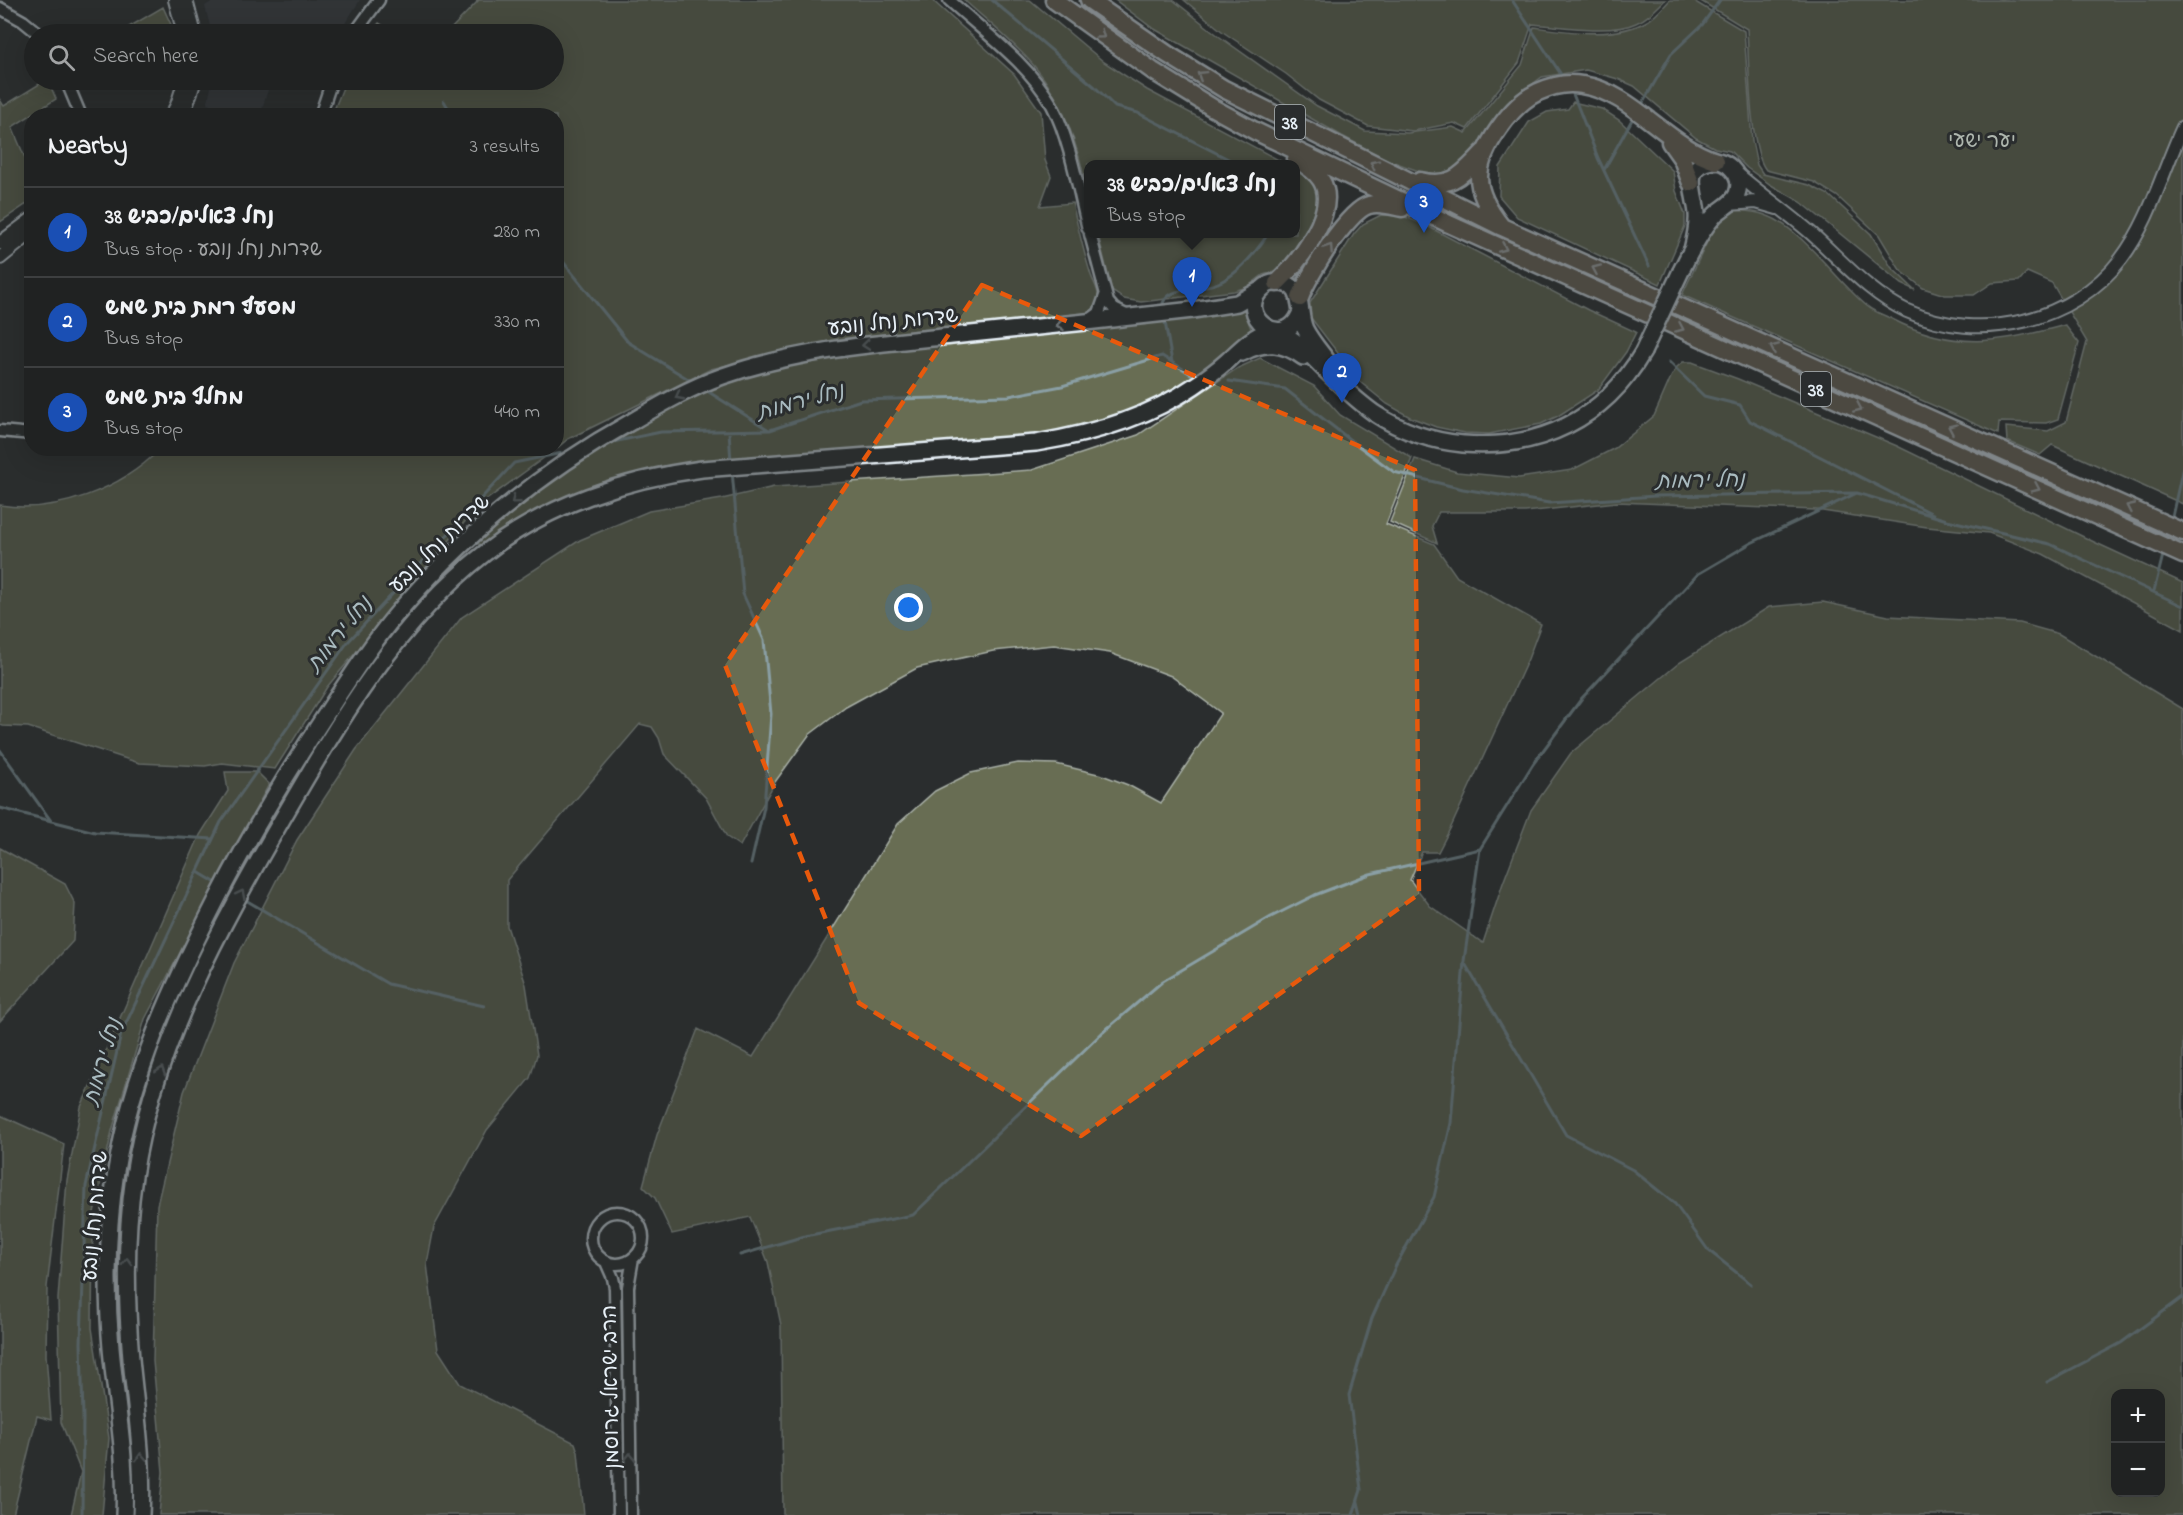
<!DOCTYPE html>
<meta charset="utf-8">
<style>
:root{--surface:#202222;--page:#282a2a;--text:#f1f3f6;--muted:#a2a4a5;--line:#3d3f40;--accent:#2563eb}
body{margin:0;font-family:"Indie Flower","Playpen Sans Hebrew",sans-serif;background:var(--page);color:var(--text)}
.controls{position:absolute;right:18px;bottom:18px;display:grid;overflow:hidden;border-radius:12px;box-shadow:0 6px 24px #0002}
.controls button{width:54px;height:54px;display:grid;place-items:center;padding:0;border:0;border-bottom:2px solid var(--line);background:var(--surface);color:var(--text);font:30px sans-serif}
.you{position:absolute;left:909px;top:608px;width:21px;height:21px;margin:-15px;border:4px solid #fff;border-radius:50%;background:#1a73e8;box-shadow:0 0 0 9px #1a73e833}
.badge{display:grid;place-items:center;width:39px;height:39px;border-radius:50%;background:var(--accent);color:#fff;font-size:20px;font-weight:700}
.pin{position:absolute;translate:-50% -50px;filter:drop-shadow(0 2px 3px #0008)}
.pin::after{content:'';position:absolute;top:32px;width:21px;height:18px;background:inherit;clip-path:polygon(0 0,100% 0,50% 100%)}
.popup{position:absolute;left:1084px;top:160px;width:216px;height:78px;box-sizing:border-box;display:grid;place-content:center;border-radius:12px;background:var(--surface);filter:drop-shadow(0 2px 4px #0005);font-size:20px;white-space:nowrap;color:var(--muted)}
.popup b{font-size:22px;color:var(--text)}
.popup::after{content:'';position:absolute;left:50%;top:100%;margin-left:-12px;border:12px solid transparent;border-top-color:var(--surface)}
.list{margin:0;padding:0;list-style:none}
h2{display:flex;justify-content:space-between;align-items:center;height:78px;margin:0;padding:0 24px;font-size:26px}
h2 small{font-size:20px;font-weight:400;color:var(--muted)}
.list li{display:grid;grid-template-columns:39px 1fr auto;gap:18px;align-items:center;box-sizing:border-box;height:90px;padding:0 24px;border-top:2px solid var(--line)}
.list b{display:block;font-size:22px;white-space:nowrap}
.list p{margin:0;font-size:20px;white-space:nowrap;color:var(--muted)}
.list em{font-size:20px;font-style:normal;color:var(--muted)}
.icon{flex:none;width:33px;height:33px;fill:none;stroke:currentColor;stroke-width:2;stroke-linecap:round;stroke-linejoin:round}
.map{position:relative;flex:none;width:2183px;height:1515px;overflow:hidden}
.search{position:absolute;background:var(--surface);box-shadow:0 6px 24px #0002;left:24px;top:24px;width:540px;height:66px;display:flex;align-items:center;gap:15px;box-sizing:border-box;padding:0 21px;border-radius:33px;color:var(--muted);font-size:22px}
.panel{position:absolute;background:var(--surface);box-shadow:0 6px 24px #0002;left:24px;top:108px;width:540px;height:348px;border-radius:24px}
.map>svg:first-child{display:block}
</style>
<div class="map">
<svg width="2183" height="1515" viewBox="0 0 2183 1515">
<rect width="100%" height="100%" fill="#2a2d2e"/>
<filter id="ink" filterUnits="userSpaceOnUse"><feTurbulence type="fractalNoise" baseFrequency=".0167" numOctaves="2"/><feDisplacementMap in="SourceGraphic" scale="12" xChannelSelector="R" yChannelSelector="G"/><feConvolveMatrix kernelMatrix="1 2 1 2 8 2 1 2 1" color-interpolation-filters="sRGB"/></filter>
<g filter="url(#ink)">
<!-- built -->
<path fill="#3a3d43" d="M215,0H360L338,34H212L205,6Z
M213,80H271L260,115L207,104Z"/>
<!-- green -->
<path fill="#676d53" stroke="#a8afa6" stroke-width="1.5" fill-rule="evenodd" d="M476,0H932L1014,74L1041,112L1045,160L1051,176L1040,206L1072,203C1078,226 1083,250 1090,272C1092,281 1100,290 1098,299C1098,306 1093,310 1087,313L837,339L711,369L568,439L557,448L556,116L332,115L346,80H554V34H446L478,1Z
M964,0H1030L1104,62L1147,90L1286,164H1088V193C1078,148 1065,103 1035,67C1015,43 987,21 964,0Z
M1115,0H1173L1220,37L1317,106L1365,131L1408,133L1453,127L1466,133L1522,65L1534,27C1570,32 1616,40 1649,20C1657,15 1664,6 1670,0H1692L1744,31L1752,141L1757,165L1763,174L1809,185L1829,195L1871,234L1891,267L1915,290L1902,284L1801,202L1771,185L1747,168L1730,151L1715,148L1696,138L1634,86L1618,79L1586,70L1542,77L1522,92L1494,121L1469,160L1456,173L1427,174L1388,160L1342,136L1151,27Z
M1184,0H1665C1656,9 1648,18 1636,23C1611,35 1560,26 1532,24L1519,63L1467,129L1454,123L1413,131L1368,126L1319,100L1286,74L1223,32Z
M1699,0H2183V504L2052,445L2040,455L2007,441L2006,427L2048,431L2066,422L2087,342L2052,283L2027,272L2019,281L1992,283L1974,295H1945L1923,288L1900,270L1879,235L1837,196L1814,182L1766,170C1749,150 1749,59 1747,29Z
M163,7L173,29L163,34H117Z
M379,23L396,34H371Z
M46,80H48L56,99L12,127L31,172V201L0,222V100L4,106Z
M1573,102L1602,109L1619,120L1673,171L1676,191L1685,214V226L1660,284L1517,217L1499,196L1500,167L1529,122L1547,112L1568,109Z
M1296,169L1313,183L1322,203L1320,213L1285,269L1263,275L1247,287L1234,291L1141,302L1124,299L1112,291L1098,234H1296Z
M1733,210C1744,211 1755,211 1765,215C1800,226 1838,283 1867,306C1874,312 1884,315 1892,319C1953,351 2001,343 2065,325L2079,343L2058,419L2046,423L1999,422L1998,434L1682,295L1718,219Z
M1381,215L1403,216L1425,225L1588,310L1636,332L1626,352L1598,390L1558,416L1541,424L1489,434L1465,433L1436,427L1410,417L1387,404L1360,382L1311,318L1310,303L1354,234L1363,224Z
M1242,305L1253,334L1170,397L1069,434L678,466L480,549L479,544L473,543L514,506L610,440L696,394L729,382L782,367L847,354Z
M1260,358L1314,386L1340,415L1412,458L1386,524L1434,544L1457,577L1541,624L1528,659L1452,825L1438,852H1422L1410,880L1430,906L1483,943L1503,883L1531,810L1571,753L1679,663L1769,607L1823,602L1888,616L2020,623L2059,634L2183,709V1515H783L781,1325L768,1262L750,1217L672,1234L655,1198L643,1186L657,1135L698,1029L753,1057L898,824L935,791L971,773L1018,763L1056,764L1102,775L1128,785L1161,803L1221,713L1171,676L1110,653L1054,645L993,651L917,668L846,707L809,735L775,782L740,846L727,837L706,798L664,754L659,738L652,727L640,724L507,880V926L526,985L537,1055L530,1078L487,1130L434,1227L427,1264L438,1350L460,1384L575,1443L578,1452L584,1515H159L163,1472L153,1361L157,1205L184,1092L234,963L297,840L356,750L462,617L580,540L649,511L722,499L774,487L1032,470L1138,435L1238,368ZM2116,1394H2160V1492H2116Z
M1683,362H1692L1738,379L1897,446L2094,542L2183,583V630L2043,554L1989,533L1927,527L1816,510L1617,502L1525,512H1439L1432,526L1437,543L1390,522L1415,459L1457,472L1519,478L1572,470L1615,448L1654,416L1671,377L1677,367Z
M160,449H556L478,506L327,687L275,769L222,763L205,766L139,763L28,727L3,726L0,724V505C56,514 121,489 160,449Z
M225,772H257L269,784L145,1019L112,1131L93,1217L92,1328L109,1438L102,1515H71L81,1472L61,1422L58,1299L67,1180L81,1107L200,835L228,791Z
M0,848L65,884L75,904L73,941L0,1021Z
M0,1115L64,1144L47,1287L46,1355L51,1420L37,1416L13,1515H0Z"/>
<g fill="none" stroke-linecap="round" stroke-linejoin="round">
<!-- stream -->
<path stroke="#8a9fa5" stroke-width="3" d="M992,0L1095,87L1115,107L1138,113L1238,164
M1512,0L1564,79
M1571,89L1598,158L1649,266
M444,101L453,116
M1641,106L1671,54L1702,25L1720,0
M1604,170L1634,116
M556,253L628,342L693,382
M1163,303C1170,286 1202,290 1218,283C1239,274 1256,252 1268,234
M1165,322L1172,362
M1669,362L1704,396L1740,405L1750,421L1933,514
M1229,381L1285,389L1349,439L1394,472L1463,489L1549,503L1656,496L1857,493L1947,520L2050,544L2183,606
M704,389L769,430
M729,431L731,462
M608,443L661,432L770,430L861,400L1009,396L1062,386L1162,356L1191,374
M732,471L743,594L764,640L771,714L764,807L751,864
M2171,521L2183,467
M2154,591L2164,551
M0,750L51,821
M0,808L95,832L213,839
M198,872L218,884
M244,899L388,984L484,1006
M1464,962L1566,1135L1633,1170L1675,1204L1708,1250L1751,1284
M740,1255L805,1236L913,1215L1102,1033L1163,981L1271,917L1315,895L1370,874L1480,849
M2047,1382L2121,1343L2183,1297
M1358,1502L1361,1515
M82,1515L83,1418L81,1343L86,1186L121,1034L221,822L347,643L514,463L572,451
M1353,1515L1361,1490L1349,1395L1372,1318L1396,1265L1434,1197L1451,1123L1464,961L1480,849L1533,764L1582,698L1698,574L1751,543L1857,493"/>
<defs>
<path id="minor" d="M949,0C984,32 1028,63 1052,105C1069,137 1079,192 1088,229
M0,8L23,21L39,34
M354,34L379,0
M66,80L81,116
M320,116L332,80
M1090,234L1108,302L1114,309L1128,316
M1088,321L1099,313L1105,296
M0,431L32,434
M591 1238a26 26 0 1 1 52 0a26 26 0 1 1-52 0Z
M606,1262L613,1278L615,1288L619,1515
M631,1515L628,1287L633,1258"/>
<path id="tertiary" d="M175,0L184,34
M186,0L195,34
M171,116L177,105L185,80
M183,116L195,80
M1734,171C1759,193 1787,212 1812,234C1842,261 1870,294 1907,311C1980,344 2073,322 2121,259C2150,221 2163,170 2183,127
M1729,204L1756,202L1777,208
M0,243L32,219
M0,258L32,232"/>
<path id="secondary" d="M1681,271C1690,252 1700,232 1714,216C1721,208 1732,205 1737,194C1740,186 1739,176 1732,169C1727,163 1719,160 1712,161C1680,166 1696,195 1697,214C1698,226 1695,238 1692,250
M1300,314C1283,353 1234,314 1262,289C1266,285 1272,282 1278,283C1306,283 1297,312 1305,329C1311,341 1321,352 1329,363
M1278,331C1297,340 1308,353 1323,368C1339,384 1356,400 1374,413C1401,431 1431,441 1463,444C1540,450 1604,419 1643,352
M1242,353C1265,341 1282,342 1303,357
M124,1515C127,1459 116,1403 111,1348C106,1289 107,1229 116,1171C131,1075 172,987 216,901C250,834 289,770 330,708C350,677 371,645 394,617C460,538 542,471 631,422C660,405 691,387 723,376C797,350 874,344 952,336C1032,328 1113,319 1193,310L1237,303L1260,290
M141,1515C144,1462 136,1411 131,1359C126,1298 125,1237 134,1176C153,1047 220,927 284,816C339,721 398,621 485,553C546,505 626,479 702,469L1036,443C1091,434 1148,418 1194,386C1206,378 1217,370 1227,361C1241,348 1252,336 1271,330"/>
<path id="trunk" d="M1054,0L1153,71L1213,108L1255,131L1449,224L2183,555
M1089,0L1167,54L1224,89L1502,227L2183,532
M1670,142L1682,159L1691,183
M1420,181C1453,189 1462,174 1484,152
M1501,226C1490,212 1479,195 1479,177C1480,148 1512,104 1538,92C1551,86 1567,82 1582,85C1634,93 1665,145 1716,161
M1277,283C1299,262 1340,210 1321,180C1316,171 1304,164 1296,159
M1300,298C1307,277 1348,210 1369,205C1379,202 1392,206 1402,208"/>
</defs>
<!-- minor casing -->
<use href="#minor" stroke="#e8f1f8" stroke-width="15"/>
<!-- tertiary casing -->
<use href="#tertiary" stroke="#e8f1f8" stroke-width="16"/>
<!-- secondary casing -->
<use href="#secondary" stroke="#e8f1f8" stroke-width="20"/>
<!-- trunk casing -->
<use href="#trunk" stroke="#e8f1f8" stroke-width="21"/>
<!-- minor -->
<use href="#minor" stroke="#2a2d2e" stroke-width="10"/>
<!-- tertiary -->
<use href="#tertiary" stroke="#2a2d2e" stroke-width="12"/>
<!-- secondary -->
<use href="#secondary" stroke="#2a2d2e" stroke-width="15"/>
<!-- trunk -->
<use href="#trunk" stroke="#746a5a" stroke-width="16"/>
<defs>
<path id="secondary-bridge" d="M1643,352L1681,271"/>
</defs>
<!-- secondary-bridge casing -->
<use href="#secondary-bridge" stroke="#e8f1f8" stroke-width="20" stroke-linecap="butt"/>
<!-- secondary-bridge -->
<use href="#secondary-bridge" stroke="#2a2d2e" stroke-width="15"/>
</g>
<!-- one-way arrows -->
<defs><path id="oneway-chevron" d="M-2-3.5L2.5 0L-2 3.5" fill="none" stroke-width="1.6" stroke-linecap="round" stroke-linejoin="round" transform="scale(1.5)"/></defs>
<g stroke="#babbb9">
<use href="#oneway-chevron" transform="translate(1101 35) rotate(36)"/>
<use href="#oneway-chevron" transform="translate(1201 75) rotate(-148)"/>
<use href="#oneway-chevron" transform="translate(1374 164) rotate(-153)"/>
<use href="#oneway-chevron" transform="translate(1329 248) rotate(-56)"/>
<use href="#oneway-chevron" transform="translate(1503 248) rotate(24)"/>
<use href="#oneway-chevron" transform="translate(1596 269) rotate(-156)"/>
<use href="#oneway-chevron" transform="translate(1680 328) rotate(24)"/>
<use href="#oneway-chevron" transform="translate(1774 348) rotate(-156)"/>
<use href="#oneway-chevron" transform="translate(1858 408) rotate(24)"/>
<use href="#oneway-chevron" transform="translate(1952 428) rotate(-156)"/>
<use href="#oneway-chevron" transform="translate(2036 488) rotate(24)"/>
<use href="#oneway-chevron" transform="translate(2130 507) rotate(-155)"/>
</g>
<g stroke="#6c7275">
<use href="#oneway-chevron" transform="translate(1060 325) rotate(174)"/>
<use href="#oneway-chevron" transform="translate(866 345) rotate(174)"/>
<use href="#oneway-chevron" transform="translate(679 396) rotate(152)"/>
<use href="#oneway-chevron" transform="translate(515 500) rotate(141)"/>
<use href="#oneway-chevron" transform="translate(241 894) rotate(-63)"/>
<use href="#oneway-chevron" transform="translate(161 1071) rotate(-72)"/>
<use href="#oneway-chevron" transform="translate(127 1262) rotate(-89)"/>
<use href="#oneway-chevron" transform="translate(141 1457) rotate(-93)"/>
<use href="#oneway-chevron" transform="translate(630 1457) rotate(-91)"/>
</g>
</g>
<!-- marked area -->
<path d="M0 0H2183V1515H0ZM982,285L1415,470L1419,894L1081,1136L859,1003L725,665Z" fill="#2a2d2e" fill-opacity=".55" fill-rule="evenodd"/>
<path fill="none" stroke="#e8590c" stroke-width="4.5" stroke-dasharray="12 8" stroke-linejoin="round" d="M982,285L1415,470L1419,894L1081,1136L859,1003L725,665Z"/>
<g text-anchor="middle" stroke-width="6" stroke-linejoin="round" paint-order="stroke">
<!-- shield labels -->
<g fill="#2a2d2e" stroke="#afb6bb" stroke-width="1.5">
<rect x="1275" y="105" width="30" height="34" rx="4.5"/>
<rect x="1801" y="372" width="30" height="34" rx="4.5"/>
</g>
<g font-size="20" font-weight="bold" fill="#e8f1f8">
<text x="1290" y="129">38</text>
<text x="1816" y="396">38</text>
</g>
<!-- park labels -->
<g font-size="21" fill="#aeb6ae" stroke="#2a2d2e">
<text x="1982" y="147">יער ישעי</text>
</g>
<!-- street labels -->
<g font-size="21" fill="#e8f1f8" stroke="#2a2d2e">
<text transform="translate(893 321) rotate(-6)" y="7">שדרות נחל נובע</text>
<text transform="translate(439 543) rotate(-44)" y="7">שדרות נחל נובע</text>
<text transform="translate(94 1216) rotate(-85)" y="7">שדרות נחל נובע</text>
<text transform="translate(610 1387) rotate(-91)" y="7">הרב ישראל גרוסמן</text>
</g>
<!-- water labels -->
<g font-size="22" font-style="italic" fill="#a9bbc0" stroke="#2a2d2e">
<text transform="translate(800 400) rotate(-15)" y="8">נחל ירמות</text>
<text transform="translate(1700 479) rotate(-1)" y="8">נחל ירמות</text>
<text transform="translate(338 633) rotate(-51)" y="8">נחל ירמות</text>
<text transform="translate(101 1061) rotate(-74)" y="8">נחל ירמות</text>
</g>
</g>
</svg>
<div class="controls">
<button>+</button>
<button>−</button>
</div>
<div class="you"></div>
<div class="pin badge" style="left:1192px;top:307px;background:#1a4fb4">1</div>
<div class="popup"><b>נחל צאלים/כביש 38</b>Bus stop</div>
<div class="pin badge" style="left:1342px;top:403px;background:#1a4fb4">2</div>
<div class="pin badge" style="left:1424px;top:233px;background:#1a4fb4">3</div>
<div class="search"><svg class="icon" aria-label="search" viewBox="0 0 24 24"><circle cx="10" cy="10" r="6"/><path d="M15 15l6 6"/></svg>Search here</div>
<section class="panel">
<h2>Nearby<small>3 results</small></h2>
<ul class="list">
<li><span class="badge" style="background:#1a4fb4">1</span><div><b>נחל צאלים/כביש 38</b><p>Bus stop · שדרות נחל נובע</p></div><em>280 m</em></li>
<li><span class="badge" style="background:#1a4fb4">2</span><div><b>מסעף רמת בית שמש</b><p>Bus stop</p></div><em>330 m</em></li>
<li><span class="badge" style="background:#1a4fb4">3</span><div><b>מחלף בית שמש</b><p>Bus stop</p></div><em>440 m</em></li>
</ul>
</section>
</div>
